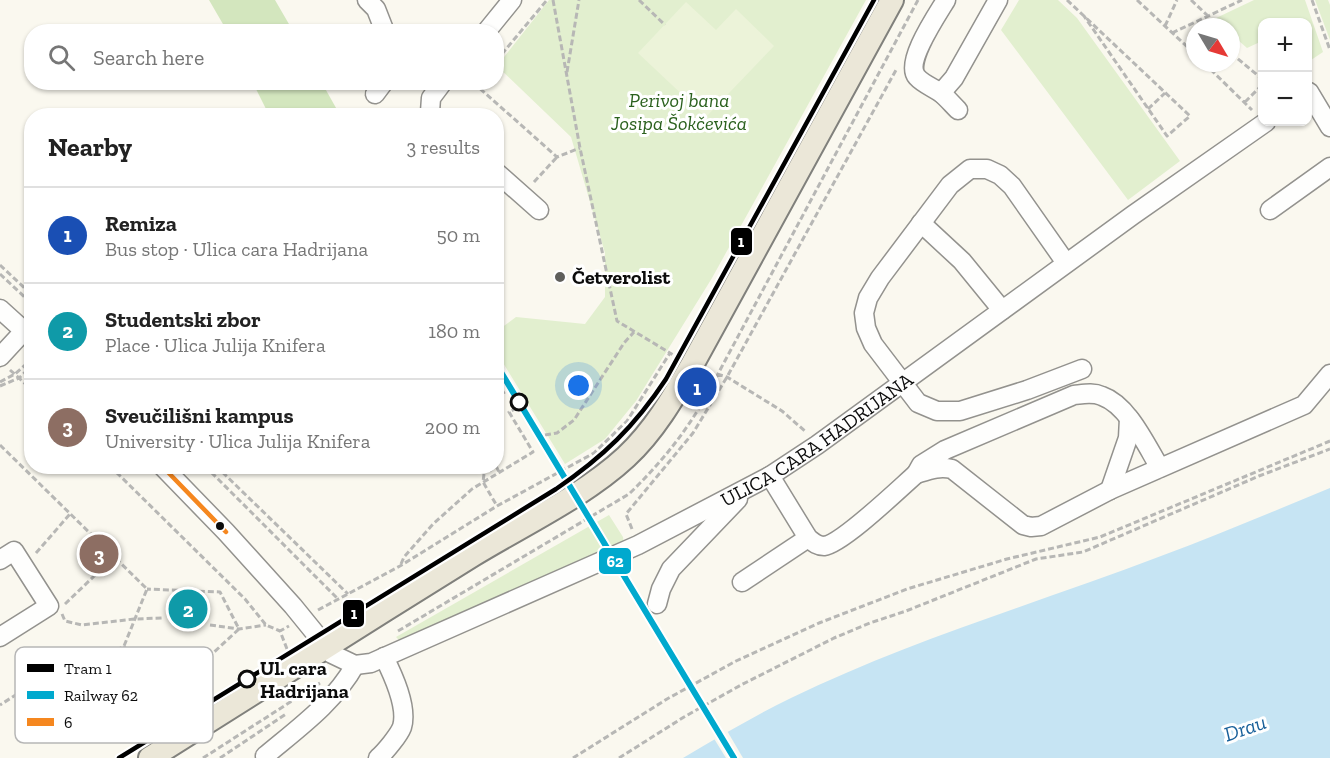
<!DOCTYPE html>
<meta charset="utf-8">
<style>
:root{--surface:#fff;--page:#f6f6f6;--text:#222;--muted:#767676;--line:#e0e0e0;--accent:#5f5f5b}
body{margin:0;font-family:"Zilla Slab",serif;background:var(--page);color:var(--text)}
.controls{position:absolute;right:18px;top:18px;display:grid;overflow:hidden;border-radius:12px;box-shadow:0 2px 4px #0004}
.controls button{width:54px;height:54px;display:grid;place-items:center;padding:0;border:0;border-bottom:2px solid var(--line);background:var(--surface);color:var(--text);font:30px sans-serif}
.compass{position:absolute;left:1186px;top:18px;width:54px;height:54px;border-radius:50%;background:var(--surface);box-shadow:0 2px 4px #0004;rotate:128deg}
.you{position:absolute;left:579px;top:386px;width:21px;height:21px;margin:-15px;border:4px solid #fff;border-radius:50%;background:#1a73e8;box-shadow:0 0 0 9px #1a73e833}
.badge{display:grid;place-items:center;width:39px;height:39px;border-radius:50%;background:var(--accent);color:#fff;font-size:20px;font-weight:700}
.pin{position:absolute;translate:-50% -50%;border:3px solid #fff;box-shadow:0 2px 6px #0006}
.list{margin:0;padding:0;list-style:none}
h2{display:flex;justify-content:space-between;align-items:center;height:78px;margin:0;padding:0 24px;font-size:26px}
h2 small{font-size:20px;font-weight:400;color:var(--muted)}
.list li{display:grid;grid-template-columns:39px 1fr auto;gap:18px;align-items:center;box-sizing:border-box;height:96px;padding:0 24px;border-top:2px solid var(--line)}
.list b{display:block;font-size:22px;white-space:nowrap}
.list p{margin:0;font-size:20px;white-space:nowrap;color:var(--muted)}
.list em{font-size:20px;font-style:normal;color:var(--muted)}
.icon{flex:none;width:33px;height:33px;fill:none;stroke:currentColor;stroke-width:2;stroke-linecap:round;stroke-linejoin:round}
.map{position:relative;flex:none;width:1330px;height:758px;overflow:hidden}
.search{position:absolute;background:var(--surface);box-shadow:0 2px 4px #0004;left:24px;top:24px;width:480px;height:66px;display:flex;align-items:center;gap:15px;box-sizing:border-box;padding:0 21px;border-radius:24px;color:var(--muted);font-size:22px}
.panel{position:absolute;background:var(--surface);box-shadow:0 2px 4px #0004;left:24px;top:108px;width:480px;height:366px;border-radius:24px}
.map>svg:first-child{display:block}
</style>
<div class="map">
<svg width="1330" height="758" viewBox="0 0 1330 758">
<rect width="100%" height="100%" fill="#faf8ef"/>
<!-- green -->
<path fill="#e2efcf" d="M549,0H866L712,278L636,401L605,439L565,464L497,353V331L516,317L585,324L605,297V253L571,137L497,66Z
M1019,0H1058L1077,18L1180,161L1128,200L1001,30Z
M1254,0H1305L1323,52L1308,62V22H1262V45L1260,42L1247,48L1231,34V27H1223L1214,19Z
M1315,0H1328L1330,5V40Z
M609,515L623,537L624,544L402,643L396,637Z"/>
<!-- forest -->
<path fill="#d3e6be" d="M209,0H275L293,31H227Z
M253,83H322L340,115H269Z"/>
<!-- pitch -->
<path fill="#ecf3d9" d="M686,2L716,30L736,9L774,46L706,117L638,53Z"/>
<!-- water -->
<path fill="#c6e4f3" d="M1330,488V758H683C719,737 754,716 791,698C910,640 1038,603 1161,556C1218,535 1274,511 1330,488Z"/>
<!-- pier -->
<path fill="#faf8ef" d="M726,729L743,758H726L713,737Z"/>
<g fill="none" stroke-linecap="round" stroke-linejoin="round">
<defs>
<g id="minor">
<path d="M367,0L376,9L385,32"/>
<path d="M946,0C937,15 904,63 917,77C923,84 934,88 941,93C947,98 952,104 958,110"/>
<path d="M486,32L512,0"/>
<path d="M941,93L954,78L998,0"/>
<path d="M1308,93L1309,92L1330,127"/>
<path d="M375,94L384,82"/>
<path d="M433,116L430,112L431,98L443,82"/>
<path d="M496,172L539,210"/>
<path d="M1270,210L1330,167"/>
<path d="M921,223L962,261L1002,310"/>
<path d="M1066,263L1012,186L1000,175L987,169H970L950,185L880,278L868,298L864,313L866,328L873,344L918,403L937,411H960L1027,390L1082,369"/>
<path d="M0,309L32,338"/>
<path d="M0,357L24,331"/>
<path id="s1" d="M162,466L226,532L293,606L332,654L355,665L371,663L638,545L770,476L817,445L1133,215L1266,122"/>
<path d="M1160,468C1146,445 1128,405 1102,396C1093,392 1084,394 1074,395L945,450L921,465L916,474C929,470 939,466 952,469L1023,525L1031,527L1041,526L1110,490L1304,405L1330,374"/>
<path d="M770,476L808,538C813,542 817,546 824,546C842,544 900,488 916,474"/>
<path d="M1110,490L1128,438L1129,418"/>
<path d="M0,560L14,551L49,606L0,637"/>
<path d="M742,582L808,538"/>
<path d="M657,604L661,589L671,569L738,499"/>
<path d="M265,756C297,729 334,703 355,665"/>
<path d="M378,758C385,752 399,735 402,727C408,707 393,675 384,657"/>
</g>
<path id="major" d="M150,758C258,690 365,622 473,555C522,525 584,496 626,457C654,431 673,398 692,365L892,0"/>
</defs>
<!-- minor casing -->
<use href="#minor" stroke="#93928e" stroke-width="21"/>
<!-- major casing -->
<use href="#major" stroke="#80807c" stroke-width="26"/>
<!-- path -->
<path stroke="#b7b7b5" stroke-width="3" stroke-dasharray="6 3" stroke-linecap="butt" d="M553,0L580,148L617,321L670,353
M639,0L665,25
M1067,0L1084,16L1190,116L1167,136L1084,16
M1137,0L1195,54
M1191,0L1207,15
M1312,0L1330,50
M1165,26L1177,0
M1172,33L1242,0
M1231,53L1262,79
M496,61L547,0
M1204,63L1252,110
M567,72L579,0
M478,82L476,85L557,157L580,148
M1245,102L1262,85
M1148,109L1165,93
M534,182L557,157
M0,265L32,295
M0,274L32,304
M10,370L19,378L32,366
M717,374L727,377L782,411L806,432
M0,382L15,374L32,359
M0,386L19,378L32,390
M496,388L501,394L505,392
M545,435L557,433L574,420L624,343L634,332
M0,445L147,589L124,646L44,693L36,682L0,705
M110,466L245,599L266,625L280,631
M205,466L338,599
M216,466L348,594
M480,466L484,474L483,482L497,506
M484,466L488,472L492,469L490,466
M496,466L499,472
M632,529L626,514L693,433L727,377L896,70
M36,553L70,514
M401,564L404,557L433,524L472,489L533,452L509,412L515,409
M65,604L114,557
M318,610L400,566L497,506L594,453L627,421L670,353L675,356
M62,614L65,621L82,625L134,619L163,618
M210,625L239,629L266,625
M398,631L629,494C659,465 683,436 704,400L918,0
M124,646L134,660L212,654L239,629L220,592L147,589
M287,649L280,631L289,626
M203,758L320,683
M220,758L286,714
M573,758L667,699L736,661L819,623L907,589L1007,559L1100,537L1330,441
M619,758L684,717L741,685L834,638L870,623L906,611L1036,559L1083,552L1259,476L1330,449"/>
<!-- minor -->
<use href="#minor" stroke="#fefefd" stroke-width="18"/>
<!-- major -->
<use href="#major" stroke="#ebe7d8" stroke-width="22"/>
<defs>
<path id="bus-1" d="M162,466L226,532"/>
</defs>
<!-- bus-1 casing -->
<use href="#bus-1" stroke="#fff" stroke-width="9"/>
<!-- bus-1 -->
<use href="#bus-1" stroke="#f5871f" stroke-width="4.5"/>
<defs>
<path id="rail-1" d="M496,364L734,758"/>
</defs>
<!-- rail-1 casing -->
<use href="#rail-1" stroke="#fff" stroke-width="10"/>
<!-- rail-1 -->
<use href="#rail-1" stroke="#00a9ce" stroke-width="6"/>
<defs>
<path id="tram-1" d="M119,758L556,489C603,457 635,426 666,379L874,0"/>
</defs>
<!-- tram-1 casing -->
<use href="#tram-1" stroke="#fff" stroke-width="9"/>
<!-- tram-1 -->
<use href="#tram-1" stroke="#000" stroke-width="4.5"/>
</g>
<!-- markers -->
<circle fill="#5f5f5b" stroke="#fff" stroke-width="2" cx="560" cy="277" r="6"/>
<g fill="#fff" stroke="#0c0c0c" stroke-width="3">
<circle cx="519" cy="402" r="8"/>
<circle cx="247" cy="679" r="8"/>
</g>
<circle fill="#0c0c0c" stroke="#fff" stroke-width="2" cx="220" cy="526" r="5"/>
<g text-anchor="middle" stroke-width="6" stroke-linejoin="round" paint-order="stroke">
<!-- park labels -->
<g font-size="20" font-style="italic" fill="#2b611e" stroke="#fff">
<text x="679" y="107">Perivoj bana<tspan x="679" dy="23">Josipa Šokčevića</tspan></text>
</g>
<!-- poi labels -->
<g font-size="20" font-weight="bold" fill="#0c0c0c" stroke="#fff" text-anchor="start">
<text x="572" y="284">Četverolist</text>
</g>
<!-- street labels -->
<g font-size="20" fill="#0c0c0c" stroke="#fff">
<text dy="7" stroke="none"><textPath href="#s1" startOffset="795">ULICA CARA HADRIJANA</textPath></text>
</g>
<!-- stop labels -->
<g font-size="20" font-weight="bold" fill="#0c0c0c" stroke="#fff" text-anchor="start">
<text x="260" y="675">Ul. cara<tspan x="260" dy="23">Hadrijana</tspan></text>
</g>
<!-- water labels -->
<g font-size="21" font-style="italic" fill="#18609a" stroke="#fff">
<text transform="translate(1245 728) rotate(-19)" y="7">Drau</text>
</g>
</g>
<!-- legend -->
<rect x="15" y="647" width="198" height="96" rx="9" fill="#fff" stroke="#b6b6b6" stroke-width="1.5"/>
<rect x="27" y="664" width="27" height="8" fill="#000"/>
<rect x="27" y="691" width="27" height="8" fill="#00a9ce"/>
<rect x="27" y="718" width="27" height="8" fill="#f5871f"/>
<g font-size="16" fill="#0c0c0c">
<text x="64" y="674">Tram 1</text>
<text x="64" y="701">Railway 62</text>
<text x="64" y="728">6</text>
</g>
<g stroke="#fff" stroke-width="2">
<rect x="730" y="227" width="23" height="29" rx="6" fill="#000"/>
<rect x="598" y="547" width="34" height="28" rx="6" fill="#00a9ce"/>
<rect x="342" y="599" width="23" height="29" rx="6" fill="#000"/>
</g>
<g font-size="16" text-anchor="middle" font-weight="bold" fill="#fff">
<text x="741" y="247">1</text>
<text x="615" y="567">62</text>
<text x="354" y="619">1</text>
</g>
</svg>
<div class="controls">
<button>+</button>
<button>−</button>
</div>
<svg class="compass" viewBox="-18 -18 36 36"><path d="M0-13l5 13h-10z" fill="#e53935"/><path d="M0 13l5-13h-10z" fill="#767676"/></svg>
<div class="you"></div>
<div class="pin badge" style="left:697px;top:387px;background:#1a4fb4">1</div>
<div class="pin badge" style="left:188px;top:609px;background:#0f9aa8">2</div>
<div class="pin badge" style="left:99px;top:554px;background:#8d6e63">3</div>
<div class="search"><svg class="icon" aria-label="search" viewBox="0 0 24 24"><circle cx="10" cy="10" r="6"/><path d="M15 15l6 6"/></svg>Search here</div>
<section class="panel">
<h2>Nearby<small>3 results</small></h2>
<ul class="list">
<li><span class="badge" style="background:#1a4fb4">1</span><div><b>Remiza</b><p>Bus stop · Ulica cara Hadrijana</p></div><em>50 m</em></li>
<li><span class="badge" style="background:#0f9aa8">2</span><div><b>Studentski zbor</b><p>Place · Ulica Julija Knifera</p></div><em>180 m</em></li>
<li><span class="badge" style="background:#8d6e63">3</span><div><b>Sveučilišni kampus</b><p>University · Ulica Julija Knifera</p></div><em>200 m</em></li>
</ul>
</section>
</div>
